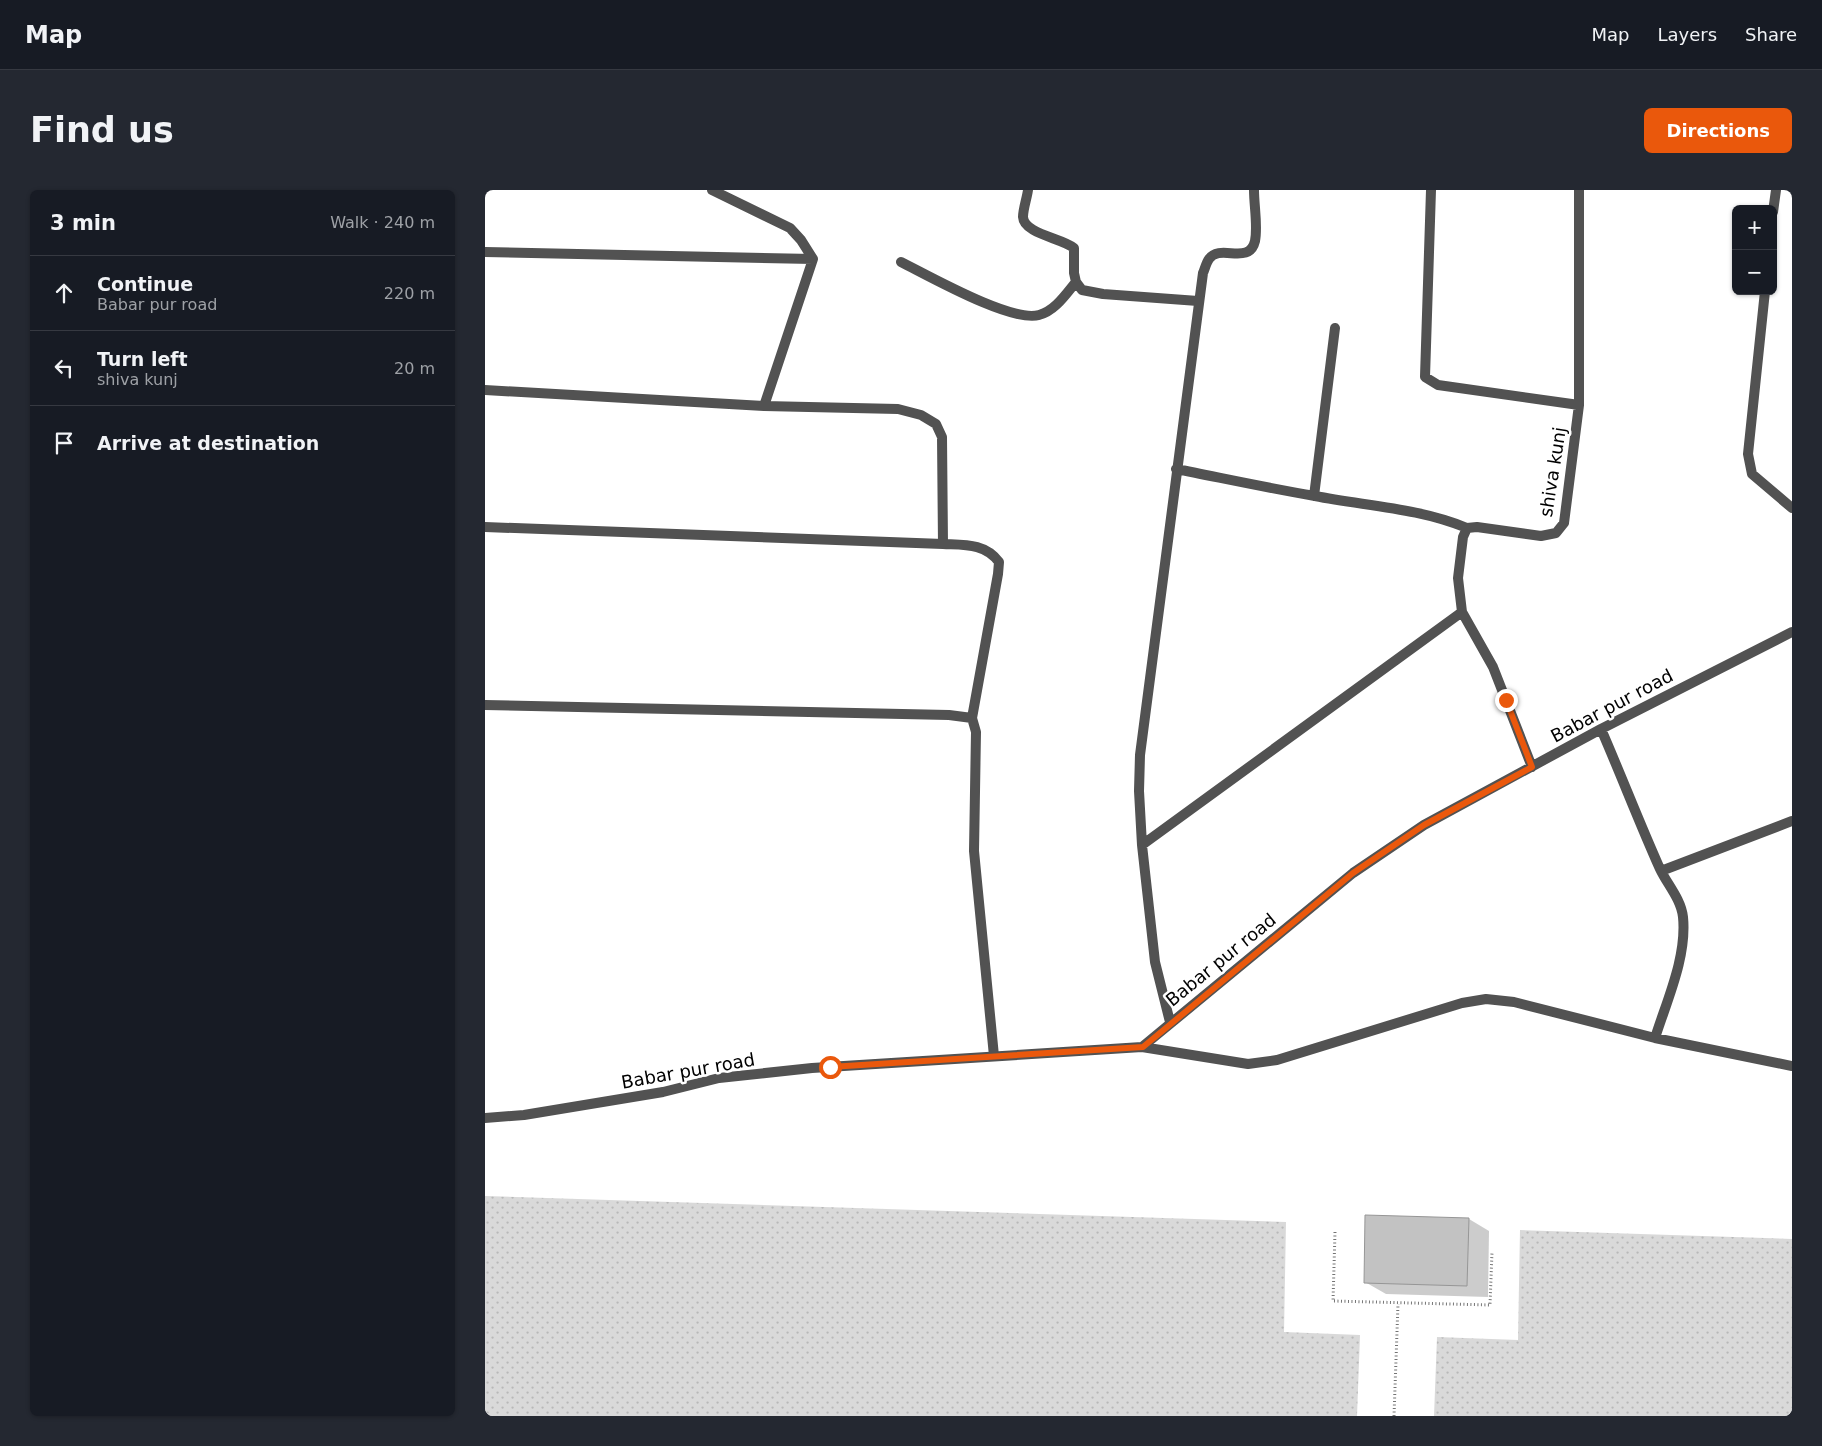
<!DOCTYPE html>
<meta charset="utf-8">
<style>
:root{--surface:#171b24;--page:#242831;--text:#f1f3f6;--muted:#9ea1a6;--line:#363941;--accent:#ea580c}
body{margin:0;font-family:"DejaVu Sans",sans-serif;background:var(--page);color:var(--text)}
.controls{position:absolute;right:15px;top:15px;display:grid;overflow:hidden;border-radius:8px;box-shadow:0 1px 4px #0004}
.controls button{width:45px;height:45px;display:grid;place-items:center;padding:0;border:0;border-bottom:1px solid var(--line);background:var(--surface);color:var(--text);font:25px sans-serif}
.stop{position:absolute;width:15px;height:15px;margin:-11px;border:4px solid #ea580c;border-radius:50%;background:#fff}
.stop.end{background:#ea580c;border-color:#fff;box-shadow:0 1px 5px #0008}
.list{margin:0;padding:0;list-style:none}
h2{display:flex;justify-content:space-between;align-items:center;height:65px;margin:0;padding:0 20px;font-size:21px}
h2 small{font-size:16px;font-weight:400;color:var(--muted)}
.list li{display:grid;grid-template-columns:32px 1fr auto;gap:15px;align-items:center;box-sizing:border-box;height:75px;padding:0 20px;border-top:1px solid var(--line)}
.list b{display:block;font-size:19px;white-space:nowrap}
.list p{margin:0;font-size:16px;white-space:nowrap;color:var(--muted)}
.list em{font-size:16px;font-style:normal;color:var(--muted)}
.icon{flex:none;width:28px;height:28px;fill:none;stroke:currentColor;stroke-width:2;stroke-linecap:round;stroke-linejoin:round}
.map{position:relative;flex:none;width:1307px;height:1226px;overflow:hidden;border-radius:8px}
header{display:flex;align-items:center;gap:30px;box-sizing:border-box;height:70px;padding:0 25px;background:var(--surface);border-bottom:1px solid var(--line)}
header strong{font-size:24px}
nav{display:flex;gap:28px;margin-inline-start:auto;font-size:18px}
.intro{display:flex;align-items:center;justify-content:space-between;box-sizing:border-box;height:120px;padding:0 30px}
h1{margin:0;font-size:35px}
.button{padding:12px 22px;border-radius:8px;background:var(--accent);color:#fff;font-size:18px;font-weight:700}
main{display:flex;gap:30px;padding:0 30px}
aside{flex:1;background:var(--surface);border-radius:8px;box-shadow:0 1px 4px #0004}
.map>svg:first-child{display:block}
</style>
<header>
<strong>Map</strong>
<nav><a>Map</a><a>Layers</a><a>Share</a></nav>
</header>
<div class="intro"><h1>Find us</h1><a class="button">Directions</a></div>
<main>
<aside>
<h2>3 min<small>Walk · 240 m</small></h2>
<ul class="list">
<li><svg class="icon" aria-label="ahead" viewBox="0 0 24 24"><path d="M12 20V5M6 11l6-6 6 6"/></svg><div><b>Continue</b><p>Babar pur road</p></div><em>220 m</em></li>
<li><svg class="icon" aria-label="left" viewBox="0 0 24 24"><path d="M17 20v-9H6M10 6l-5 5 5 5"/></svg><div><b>Turn left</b><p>shiva kunj</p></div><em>20 m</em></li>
<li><svg class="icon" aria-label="arrive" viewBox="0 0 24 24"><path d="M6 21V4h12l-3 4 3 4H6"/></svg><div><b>Arrive at destination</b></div></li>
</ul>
</aside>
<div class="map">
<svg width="1307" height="1226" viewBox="0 0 1307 1226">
<defs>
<pattern id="park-dots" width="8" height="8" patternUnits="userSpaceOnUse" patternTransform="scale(1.25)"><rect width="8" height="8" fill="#d9d9d9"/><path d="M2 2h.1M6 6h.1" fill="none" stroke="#b8b8b8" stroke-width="1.8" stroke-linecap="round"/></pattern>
</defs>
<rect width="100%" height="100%" fill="#fff"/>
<!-- park -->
<path fill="url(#park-dots)" d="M0,1006L801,1032L799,1142L875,1145L872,1226H0Z
M1035,1040L1307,1049V1226H949L952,1147L1033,1150Z"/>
<!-- shadow -->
<path fill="#0003" d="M984,1029L1004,1041L1003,1107L901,1104L880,1092Z"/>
<!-- building -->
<path fill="#c2c2c2" stroke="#969696" d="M880,1025L984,1028L982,1096L879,1093Z"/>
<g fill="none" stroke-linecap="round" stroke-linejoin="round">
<!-- path -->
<path stroke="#747474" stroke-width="3" stroke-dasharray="1 2.5" stroke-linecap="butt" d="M850,1042L848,1111L1005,1115L1007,1062
M909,1226L913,1114"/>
<!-- street -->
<path stroke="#525252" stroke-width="10" d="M227,0L305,38L316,50L328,69
M543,0C542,8 538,19 538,27C539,44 577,48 589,58V83L591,92L597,100L618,104L713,111
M946,0L940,187L953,195L1094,215
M1288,22L1291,0
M0,62L328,69L279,216
M416,72C444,86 527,133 554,125C570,121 581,104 591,92
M1280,101L1263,264L1267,284L1307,318
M0,200L279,216L413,219L436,225L451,234L457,247L458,354
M691,279C737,288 783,298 830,306C881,316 934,318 982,338
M829,306L850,138
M0,337L458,354C479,355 500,353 514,372L513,384L487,528
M0,515L464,525L487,528L491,542L489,661L509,866
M1116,539C1136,585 1154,632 1175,679C1182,694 1196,709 1198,727C1202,767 1182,810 1170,848L1307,876
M1047,577L1008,477L977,422L973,388L978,347L982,338L992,337L1056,346L1071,343L1079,333L1094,215V0
M657,655L977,422
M1176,681L1307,631
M685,832L670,772L657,655L654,601L655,565L718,83C720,79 721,73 724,69C735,53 764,76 770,51C773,36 769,16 769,0
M657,857L763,874L792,870L977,813L1001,809L1029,812L1170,848
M0,928L39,925L178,902L234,888L327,878L657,857L868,683L939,635L1116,539L1307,442"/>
</g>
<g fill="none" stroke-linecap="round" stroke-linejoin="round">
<!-- route -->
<path stroke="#ea580c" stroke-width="6" d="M345,877L658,857L868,683L939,635L1047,577L1021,510"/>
</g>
<g text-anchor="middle" stroke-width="5" stroke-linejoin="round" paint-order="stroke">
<!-- street labels -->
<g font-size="18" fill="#000" stroke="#fff">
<text transform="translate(1068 282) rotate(-81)" y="6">shiva kunj</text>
<text transform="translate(1127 516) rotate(-28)" y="6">Babar pur road</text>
<text transform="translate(736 770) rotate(-39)" y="6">Babar pur road</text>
<text transform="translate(203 881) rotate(-10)" y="6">Babar pur road</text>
</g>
</g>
</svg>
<div class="controls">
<button>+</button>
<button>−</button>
</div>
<div class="stop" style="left:345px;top:877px"></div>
<div class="stop end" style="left:1021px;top:510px"></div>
</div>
</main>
